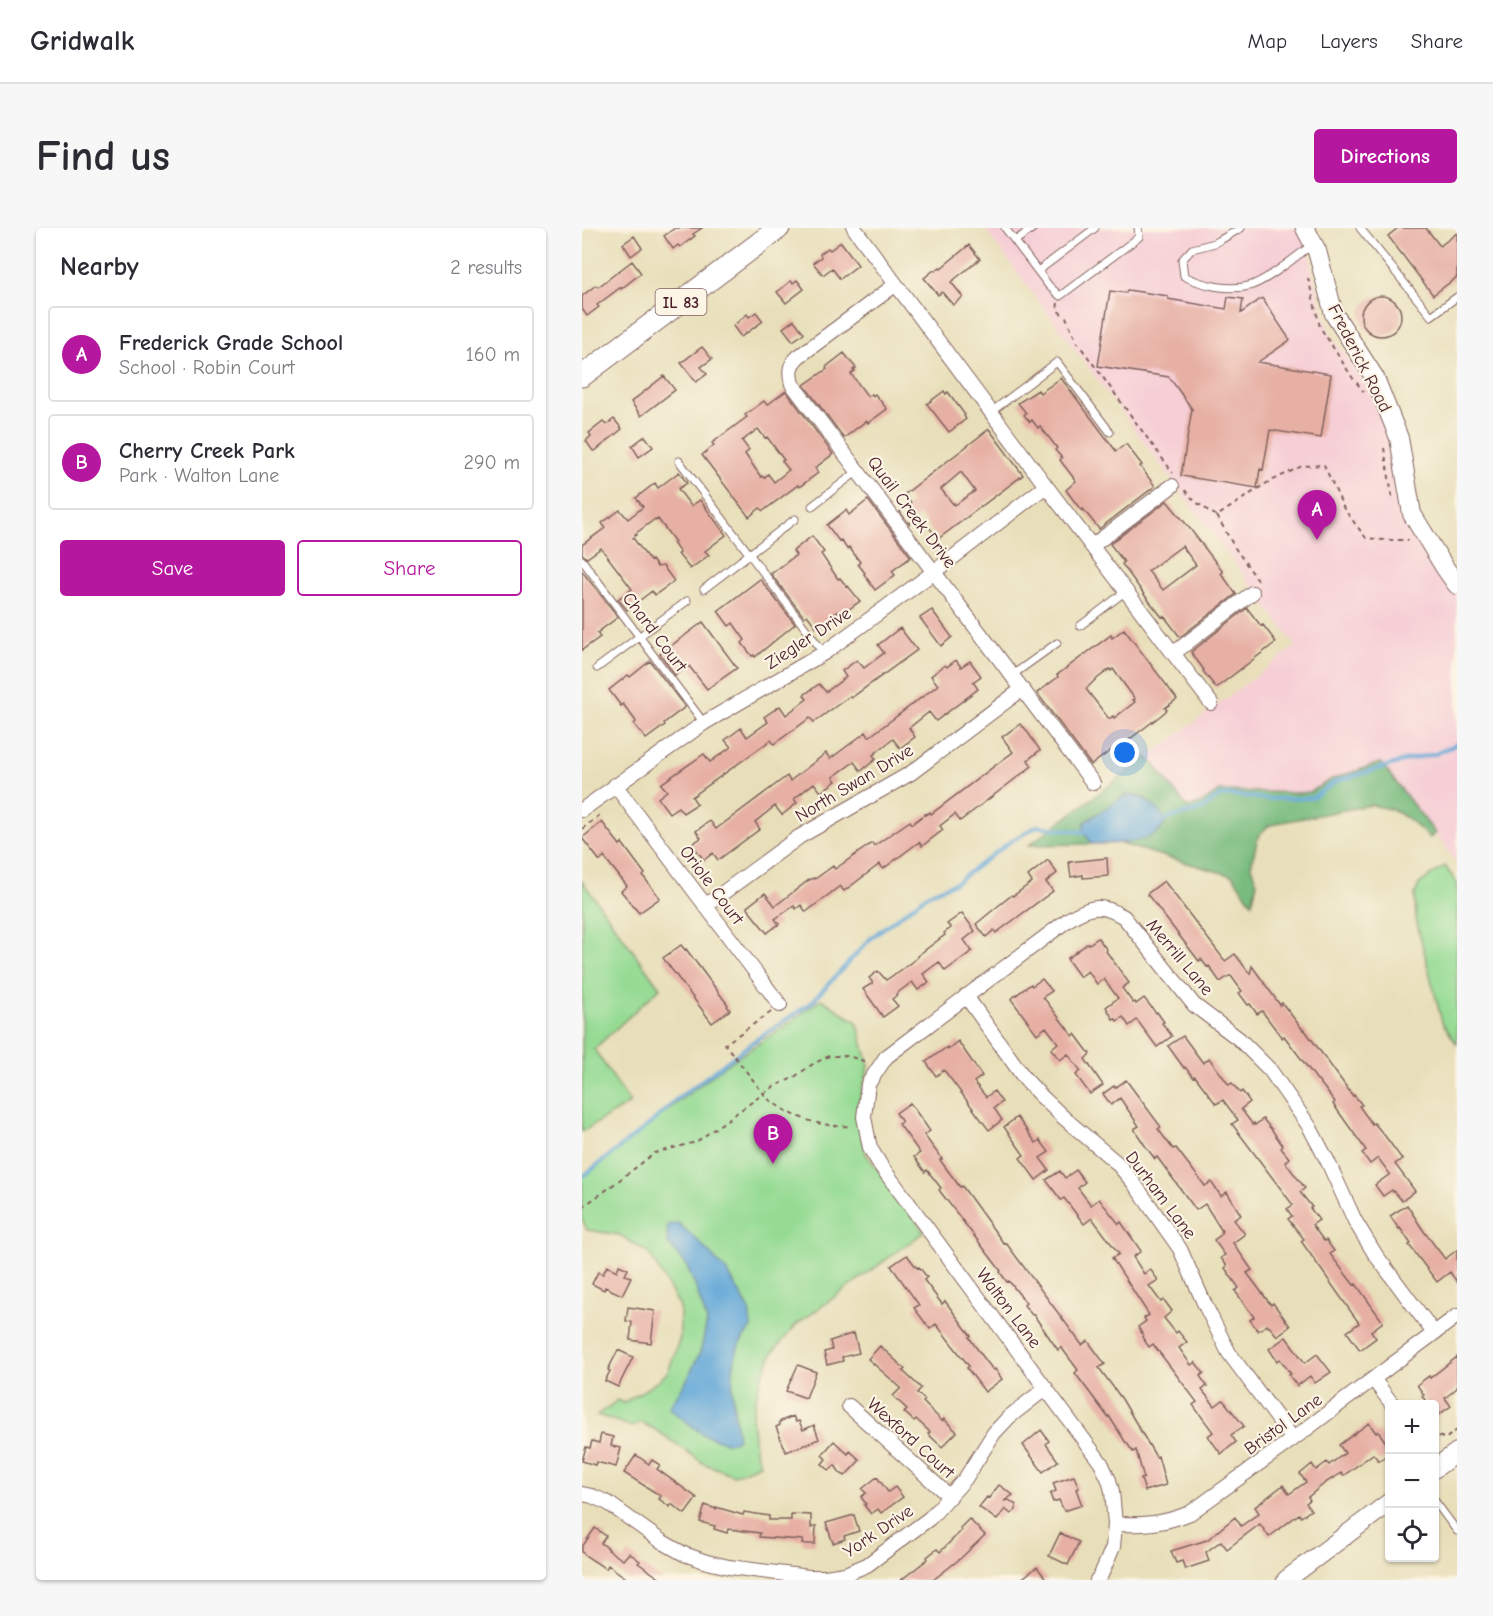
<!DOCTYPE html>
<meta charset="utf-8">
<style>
:root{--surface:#fff;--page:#f7f7f7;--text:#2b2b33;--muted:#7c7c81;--line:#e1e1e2;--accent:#b5179e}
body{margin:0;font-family:"Comic Neue",sans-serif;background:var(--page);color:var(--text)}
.controls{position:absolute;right:18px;bottom:18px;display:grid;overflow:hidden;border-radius:6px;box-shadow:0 2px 4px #0004}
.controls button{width:54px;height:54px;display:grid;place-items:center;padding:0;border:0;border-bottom:2px solid var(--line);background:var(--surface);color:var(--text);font:30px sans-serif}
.you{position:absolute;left:543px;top:525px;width:21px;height:21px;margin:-15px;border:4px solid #fff;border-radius:50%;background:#1a73e8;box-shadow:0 0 0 9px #1a73e833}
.badge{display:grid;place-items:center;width:39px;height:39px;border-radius:50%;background:var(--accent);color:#fff;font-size:20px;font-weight:700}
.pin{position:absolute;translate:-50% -50px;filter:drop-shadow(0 2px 3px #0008)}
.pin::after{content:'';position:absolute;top:32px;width:21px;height:18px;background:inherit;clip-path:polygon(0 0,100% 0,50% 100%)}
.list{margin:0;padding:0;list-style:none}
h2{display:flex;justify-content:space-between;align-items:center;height:78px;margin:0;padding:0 24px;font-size:26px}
h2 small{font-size:20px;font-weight:400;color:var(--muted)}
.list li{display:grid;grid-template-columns:39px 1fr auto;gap:18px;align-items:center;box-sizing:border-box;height:96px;margin:0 12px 12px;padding:0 12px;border:2px solid var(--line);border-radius:6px}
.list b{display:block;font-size:22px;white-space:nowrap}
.list p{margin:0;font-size:20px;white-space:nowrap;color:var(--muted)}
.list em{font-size:20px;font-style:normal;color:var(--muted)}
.actions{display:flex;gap:12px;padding:18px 24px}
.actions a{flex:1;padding:14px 0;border:2px solid var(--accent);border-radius:6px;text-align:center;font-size:21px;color:var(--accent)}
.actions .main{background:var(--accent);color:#fff}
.icon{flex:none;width:33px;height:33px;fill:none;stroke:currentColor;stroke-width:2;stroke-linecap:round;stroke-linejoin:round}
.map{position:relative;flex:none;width:875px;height:1352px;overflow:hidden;border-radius:6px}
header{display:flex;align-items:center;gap:36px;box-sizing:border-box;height:84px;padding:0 30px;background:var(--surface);border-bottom:2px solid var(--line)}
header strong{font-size:28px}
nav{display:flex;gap:33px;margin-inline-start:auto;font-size:21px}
.intro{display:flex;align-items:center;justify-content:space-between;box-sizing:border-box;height:144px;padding:0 36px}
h1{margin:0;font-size:42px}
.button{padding:15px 27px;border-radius:6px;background:var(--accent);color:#fff;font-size:21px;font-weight:700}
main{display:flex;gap:36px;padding:0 36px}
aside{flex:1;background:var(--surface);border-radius:6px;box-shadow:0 2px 4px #0004}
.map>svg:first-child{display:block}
</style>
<header>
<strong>Gridwalk</strong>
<nav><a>Map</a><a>Layers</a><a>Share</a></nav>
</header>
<div class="intro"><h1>Find us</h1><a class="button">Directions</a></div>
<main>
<aside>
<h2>Nearby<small>2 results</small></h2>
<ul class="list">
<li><span class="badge">A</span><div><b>Frederick Grade School</b><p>School · Robin Court</p></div><em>160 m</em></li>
<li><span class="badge">B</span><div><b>Cherry Creek Park</b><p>Park · Walton Lane</p></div><em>290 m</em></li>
</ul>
<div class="actions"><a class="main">Save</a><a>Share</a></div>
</aside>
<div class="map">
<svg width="875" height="1352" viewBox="0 0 875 1352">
<rect width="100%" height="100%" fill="#fcf5e5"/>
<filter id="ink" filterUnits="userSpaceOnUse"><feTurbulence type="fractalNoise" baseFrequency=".0167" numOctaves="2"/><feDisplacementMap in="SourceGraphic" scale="12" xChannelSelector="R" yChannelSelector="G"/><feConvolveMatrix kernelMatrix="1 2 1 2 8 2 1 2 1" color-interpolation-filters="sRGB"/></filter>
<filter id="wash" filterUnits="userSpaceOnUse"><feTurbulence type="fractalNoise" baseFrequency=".008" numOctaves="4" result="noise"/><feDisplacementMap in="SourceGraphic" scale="24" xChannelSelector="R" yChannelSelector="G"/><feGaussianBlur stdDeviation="1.35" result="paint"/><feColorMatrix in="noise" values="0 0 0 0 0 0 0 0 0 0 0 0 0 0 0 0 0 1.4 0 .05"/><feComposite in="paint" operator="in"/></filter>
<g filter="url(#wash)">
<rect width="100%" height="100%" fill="#e8dfba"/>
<!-- built -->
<path fill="#f6cfd6" d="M402,0H716L728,24L730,44L748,106L785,157L795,176L805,202L819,274L828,302L875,367V635L799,535L750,551L728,564L719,565L637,563L620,575L605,580L566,529L714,418Z"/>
<!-- green -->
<path fill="#96db94" stroke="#707d60" stroke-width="1.5" d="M863,638L875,655V816L860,794L834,692L833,667L837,656Z
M0,653L78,760L12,821L48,875L0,904Z
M239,771L275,794L287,838L276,877L284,926L342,1004L214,1097L191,1124L178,1153L170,1187L173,1221L178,1236L152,1247L123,1236L74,1202L58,1194L51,1199L15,1187L36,1172L41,1175L69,1158L86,1144L98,1110V1079L67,1025L38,1007L5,1002L0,991V949L141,839L206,796Z"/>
<!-- forest -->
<path fill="#78bb7e" stroke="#616d54" stroke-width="1.5" d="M566,529L606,580L620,575L637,563L719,565L728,564L750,551L799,535L853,605L848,610L828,592L812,582L789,577L700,594L686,598L676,609L669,638L675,655L670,675L651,648L539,616L564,610L579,601L566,572L554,567H543L502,604L510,616L447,617Z"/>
<!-- water -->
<path fill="#63a8d8" stroke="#566482" stroke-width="1.5" d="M544,567C566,569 569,575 584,591C583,594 582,597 580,600C566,616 529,616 510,616L502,604V595Z
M96,995L117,1014L146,1045L167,1081L169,1099C165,1106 159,1112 156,1120C146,1149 152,1181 156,1211L146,1215L122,1207L87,1180L106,1150L119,1122L125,1093L114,1060L104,1036L86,1016L85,997Z"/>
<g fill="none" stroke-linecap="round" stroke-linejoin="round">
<!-- stream -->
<path stroke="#63a8d8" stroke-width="4" d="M584,591L620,581L637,568L649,567L685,571L730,570L755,553L829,531L853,526L875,516
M0,949L69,895L95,871L171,814L229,775L290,709L348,665L373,655L429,613L455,598L502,604"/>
</g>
<g id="blocks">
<!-- building -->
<path fill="#e7b0a5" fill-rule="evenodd" d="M93,0H120L111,6L113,8L98,19L96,17L91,21L82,8Z
M816,0H844L858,18L875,5V49L851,67L806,8Z
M52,8L60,20L49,28L41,16Z
M259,14L276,37L258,51L250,40L241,47L231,35L239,29L238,26L246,20L248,22Z
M387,17L398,31L369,54L381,69L371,77L360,64L356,67L342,50L352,42L353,43L358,39L359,40Z
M50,33L59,45L39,61V59L15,77L17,79L5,88L0,81V68L14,57L16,59Z
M215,52L222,61L204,75L195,64L209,53L211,55Z
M545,62L586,68V71L644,81L646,69L661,71L659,85L680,70L708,112L676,134L749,146L739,210L688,202L681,242L678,241L675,260L599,248L610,181L587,149L516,138L528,63L544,65Z
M779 88a20 20 0 1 1 40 0a20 20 0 1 1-40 0Z
M174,84L181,93L159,109L151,98L165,86L167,89Z
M212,92L222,105L211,113L201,100Z
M120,119L130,131L119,139L125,146L114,154L99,135Z
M262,125L274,140L271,142L273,143L269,146L286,169L290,166L291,168L293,166L305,181L286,195L284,193L262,210L222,157L245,141L244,139Z
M82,148L93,162L59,188L49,174Z
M479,150L534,223L544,216L560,237L558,238L573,258L517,301L501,281L499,282L484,262L494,253L478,232L480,230L473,222L475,220L458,198L456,200L450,192L448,194L442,187L444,185L436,175L456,162L458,165Z
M204,163L251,226L233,240L236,245L217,259L216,257L181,283L178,280L167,289L120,227L132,217L130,215L165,189L163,187L182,173L185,177ZM176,201L183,210L185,209L202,232L200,233L207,242L192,254L186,246L182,250L180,248L179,249L163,226L167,222L160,213Z
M362,163L364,166L366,164L383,187L382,188L384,191L367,204L345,176Z
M32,191L40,201L13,223H11L4,213L9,208L7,205L21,194L24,197Z
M407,201L441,247L356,311L338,287L327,296L318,284L329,275L323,266ZM379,244L393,263L373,277L372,275L371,276L359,261Z
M63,208L71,219L57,229L50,218Z
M97,244L105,255L96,261L109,278L118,272L144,307L123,323L127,327L108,341L96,326L98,325L91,315L93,314L76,291L74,292L73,291L53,306L55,307L51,310L68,333L70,332L75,339L81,338L92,353L73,367L70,363L45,382L36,371L50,361L19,320L5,330L0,326V317L23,300L20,295L38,282L46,291L61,279L54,270L73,255L76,260Z
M286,272L329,329L310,343L313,347L293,362L282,346L283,345L276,336L278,334L267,319L265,321L259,312L257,313L245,297L264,282L267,287Z
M585,273L609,302L641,344L639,345L654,366L598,409L582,388L580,389L564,369L540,336L542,334L528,316ZM600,318L614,337L581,362L566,343Z
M230,308L242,324L239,326L256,351L258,350L265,359L266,358L278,373L259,387L256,383L235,400L225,387L222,389L189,346L214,327L211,323Z
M0,343L36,389L15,405L18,409L0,422Z
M178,351L213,396L173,429L172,427L170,428L160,415L163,412L151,395L147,398L136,383Z
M665,380L679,398L681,397L694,414L634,460L621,443L622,442L609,424Z
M350,382L370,409L359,418L338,390Z
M121,394L155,440L125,461L107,438L93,447L78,426Z
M318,400L335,422L269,470L268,468L232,494L228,490L192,516L189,512L110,569L115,576L101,585L96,579L87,585L76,570L85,563L79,556L122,526L128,534L149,519L143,512L159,500L165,509L186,494L182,489L198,478L204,487L225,471L222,467L237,456L244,464L264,449L260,443L275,432L282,440L302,425L296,417Z
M542,401L595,471L583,480L585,482L578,488L532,523L531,521L509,537L455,465L476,449L475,447L529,407L530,410ZM528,441L529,443L531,441L553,471L551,472L553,474L532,490L531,488L527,491L504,461L512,453Z
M374,432L379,439L388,433L399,448L391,454L396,461L354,493L347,484L327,500L333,509L318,520L311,511L291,527L294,531L279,543L272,534L251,549L254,553L239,564L232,555L212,571L215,575L200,587L193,578L173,594L178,601L136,632L131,625L122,632L110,616L119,610L114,603L128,593L134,601L205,548L208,553L244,525L248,531L284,504L287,509L356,457L349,448L363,437L365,439Z
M68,433L103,479L82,495L83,497L64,511L52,496L54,494L53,492L41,476L39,478L27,462L46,447L48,449Z
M438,496L441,499H442L458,522L446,532L450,538L378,593L373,586L358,598L361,602L340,618L337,614L301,641L298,636L262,663L258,658L224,684L219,677L214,681L212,678L193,691L197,696L185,705L168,684V683L165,679L183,665L193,678L227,652L232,650L233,651L251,638L253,641L290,615L292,618L328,593L330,596L343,586V587L348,584L349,586L431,524L420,509Z
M20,594L38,617L40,615L63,646L61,648L78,670L57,685L39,663L45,658L22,629L18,633L0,610Z
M525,630L526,648L501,650V647L489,649L487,634Z
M466,632L475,645L464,654L471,663L414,705L412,702L404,709L394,696L416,678L430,667L431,668L450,654L446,648Z
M582,653L643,733L653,726L668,746L670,738L698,777L700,775L721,802L722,801L771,868L772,867L780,877L777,878L790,896L792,895L803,908L820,931L813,936L833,963L820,973L812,963L811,964L810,962L801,968L793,957L808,946L796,930L788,936L780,925L784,922L751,876L753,874L736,852H735L702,808L700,810L680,783L675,786L668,776L666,777L657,765L660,763L649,748H647L638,754L627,738L625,739L619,731L617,733L565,666Z
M380,685L393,703L382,712L390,723L363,743L357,734L341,746L347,754L336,762L330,754L314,766L315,767L310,771L316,778L301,789L281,761L291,755L287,750L296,743L304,752L319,742L336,729L335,728L363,707L362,705L369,700L365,696Z
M516,710L525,722L524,723L547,755L540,760L551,775L553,774L554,776L562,770L574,785L575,784L582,794L580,795L590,808L575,819L555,792L547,798L541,789L535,793L533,790L531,791L524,779L536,770L522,751L515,756L506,743L498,749L485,731L506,715L507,716Z
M99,717L103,722L104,721L146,777L145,778L148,782L130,795L81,730Z
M460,751L470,763L461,769L491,808L493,806L508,826L503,831L521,857L508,866L494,847L499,843L486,826L478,832L469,821L476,815L464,799L455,806L429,771L449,756L450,758Z
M601,808L621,835L627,830L647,857L650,855L658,865L660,863L668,874L659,881L671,897L672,895L673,897L681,891L690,902L701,918L699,920L707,930L703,934L723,960L718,964L730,979L728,980L737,992L730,997L742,1013L744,1012L752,1023L748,1026L772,1057L774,1056L801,1094L789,1103L794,1110L778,1122L765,1104L777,1095L719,1013L722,1011L706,991L710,988L705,981L711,977L650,896L656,892L641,872L634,876L613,848L611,849L603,839L602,840L586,818Z
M376,813L400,848L392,854L404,869L412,863L420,874L412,880L420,892L407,902L362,842L354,848L344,834L365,819L366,821Z
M544,852L579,899L576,901L591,921L594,920L623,958L629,954L639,968L645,964L659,987L652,992L663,1006L651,1015L670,1042L665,1045L689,1077L691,1075L708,1098L695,1108L687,1098L686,1099L685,1097L676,1103L668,1092L672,1089L653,1063L657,1060L643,1040L645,1038L639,1030L643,1027L632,1012L640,1006L639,1004L640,1003L623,976L614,982L575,929L573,931L564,919L552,901L557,898L538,870L529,877L521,866L532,858L533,860Z
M328,875L348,903L342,907L360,931L358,932L378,959L380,958L422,1016L424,1015L500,1117L506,1113L523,1136L517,1140L540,1171L574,1229L576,1228L584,1257L563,1263L559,1251L562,1250L554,1222L551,1224L545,1215H544L527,1188L526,1189L493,1145L496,1142L479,1119L476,1122L451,1086L450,1087L442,1077L444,1075L427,1053L425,1054L418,1044L419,1043L357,962L359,960L345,942L343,944L332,929L338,925L317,896L320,894L314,885Z
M435,889L454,915L458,912L467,924L458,930L467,942L454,952L438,930L442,927L422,899Z
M494,942L503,954L496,960L509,977L517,971L537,996L539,994L559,1023L551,1029L562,1046L568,1041L576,1052L567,1058L579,1074L582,1072L590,1083L582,1090L594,1105L596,1103L605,1114L597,1120L609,1137L613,1134L622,1145L618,1148L625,1158L620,1162L633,1178L641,1172L662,1198L649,1207L654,1214L639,1226L626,1208L631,1204L611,1177L615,1174L571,1116L567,1119L560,1109L561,1107L556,1099L564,1093L562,1090L567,1087L530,1030L537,1026L510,990L502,996L482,970L479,972L464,952L478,943L483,950Z
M825,977L841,1002L863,1031L875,1022V1054L868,1044L855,1054L827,1017L829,1016L818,1000L817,1001L808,988Z
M325,1027L335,1040L337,1039L345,1049L342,1052L360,1076L363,1073L389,1108L387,1109L393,1118L411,1142L413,1141L420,1151L403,1164L385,1140L387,1138L354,1096L348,1101L332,1080L337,1077L309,1038Z
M37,1037L46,1041L43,1047L49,1049L40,1067L23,1059L22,1062L10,1056L16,1044L21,1046L25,1038L35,1043Z
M46,1079L73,1083L69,1115L48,1112L50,1094L44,1093Z
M272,1105L277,1125L260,1129L261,1133L245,1137L242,1124L250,1122L248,1113Z
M704,1109L723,1135L735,1126L749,1144L733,1155L728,1148L715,1158L707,1147L709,1146L698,1131L695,1133L687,1121Z
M298,1118L323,1141L321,1143L339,1160L335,1165L343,1172L341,1174L360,1193L362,1191L375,1204L360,1219L346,1206L348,1204L334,1191L332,1193L322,1184L325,1181L311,1168L319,1160L286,1131Z
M36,1122L51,1129L36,1159L23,1153L28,1143L26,1142Z
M875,1129V1160L863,1170L869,1178L852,1190V1176H846L840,1168L842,1167L835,1157L847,1148L848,1150Z
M216,1137L234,1144L224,1170L204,1163Z
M211,1188L214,1194L217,1193L221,1202L232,1197L237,1211L204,1224L194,1199L198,1197L197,1194Z
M787,1195L794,1205L796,1203L807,1219V1226L797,1233L791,1226L761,1248L759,1245L743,1255L726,1269L728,1272L724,1275L729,1282L719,1289L717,1286L687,1309L678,1296L645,1321L639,1313L624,1324L627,1333L603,1341L600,1333L594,1335L589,1323L625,1312L653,1289L659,1298L677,1285L673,1279L701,1257L707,1266L724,1254L718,1246L730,1236L734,1242L745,1234L747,1237L763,1225L757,1217Z
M459,1202L467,1213L464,1216L476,1233L461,1244L441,1217Z
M19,1206L31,1209L29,1218L39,1220L34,1239L14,1234L13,1237L0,1233L4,1219L8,1220L10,1213L17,1215Z
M252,1213L266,1226L268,1223L278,1232L263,1248L258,1245L253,1237L247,1242L240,1236L244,1231L240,1227Z
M54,1227L67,1236L70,1232L78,1237L75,1241L115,1270L103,1286L89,1276L88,1279L77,1271L79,1268L42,1245Z
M492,1248L497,1260L494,1261L500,1277L482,1283L477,1272L471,1274L468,1266L474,1263L471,1255Z
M295,1249L306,1264L313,1259L321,1269L299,1285L296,1281L289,1286L282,1277L284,1276L279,1269L284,1265L280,1261Z
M417,1257L431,1267L422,1273L427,1272L434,1277V1282L429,1286L423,1281L415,1292L397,1279L405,1269L407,1270Z
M123,1277L134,1281V1279L161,1287L162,1284L187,1288V1292H209V1286L229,1287V1300L234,1298L233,1316H220L221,1312L177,1309L178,1305L146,1301L145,1305L132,1301L133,1298L118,1294Z
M272,1287L277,1303L262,1308L263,1311L251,1315L244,1295Z
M387,1291L403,1307L379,1330L351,1352H319L346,1331L345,1329L355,1321L358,1324L380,1302L378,1300Z
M13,1300L24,1308L19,1315L27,1321L26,1322L41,1332L47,1325L58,1333L56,1335L80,1352H47L26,1337L24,1341L4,1328L0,1324V1319Z
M478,1305L497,1314L486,1337L467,1328Z
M455,1339L465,1352H438Z"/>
</g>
</g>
<g filter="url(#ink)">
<use href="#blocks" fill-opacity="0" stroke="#81625d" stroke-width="1.5"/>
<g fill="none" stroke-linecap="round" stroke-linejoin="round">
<defs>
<path id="lane" d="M423,0L467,58L478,68L557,9L556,0
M659,0L633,15L610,21L600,32L602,48C620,57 646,63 667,58C684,54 716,27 731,16
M778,0L849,88L875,69
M433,13L451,0
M456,43L513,0
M409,184L475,134L528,204
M97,233L242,425
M230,278L276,243
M0,332L122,495
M122,361L213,291
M498,398L544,363
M15,440L105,373
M429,448L475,415
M852,1272L875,1303"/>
<path id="street" d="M272,0L464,258L629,475
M313,57L216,129C207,138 207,144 210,156L511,555
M510,318L590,258
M592,425L670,365
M33,557L198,777
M0,582L122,495L242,425L352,344L464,258
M123,678L217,609L329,545L439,462
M384,768L443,851L458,867L482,890L535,935L551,954L598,1021L623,1077L647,1125L711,1211
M792,1152L810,1176
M267,1178L368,1269
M0,1266L10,1268L26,1275L79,1313L102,1326L125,1334L147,1339L227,1349H243L263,1346L285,1337L348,1290L383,1251L412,1205L427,1189L464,1160
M533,1296C562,1297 581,1296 608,1285L711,1211L875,1088
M515,1352L519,1347L531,1319L533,1296L530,1263L527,1252L519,1235L299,938L288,920L282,889L286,856L304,829L487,691C509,677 520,676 542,689L612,777L657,811L688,842L727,898L746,934L773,993L793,1026L852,1105"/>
<path id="secondary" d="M723,0L735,23L752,86L793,150L817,210L830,286L863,340L875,357
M852,1241L875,1224
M704,1352L808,1274"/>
<path id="primary" d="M0,148L197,0"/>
</defs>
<!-- lane casing -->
<use href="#lane" stroke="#81625d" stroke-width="9"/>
<!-- street casing -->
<use href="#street" stroke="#81625d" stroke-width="16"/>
<!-- secondary casing -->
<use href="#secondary" stroke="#81625d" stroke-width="20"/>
<!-- primary casing -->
<use href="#primary" stroke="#81625d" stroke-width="23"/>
<!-- path -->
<path stroke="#81625d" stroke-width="2" stroke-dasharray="4.5 4.5" stroke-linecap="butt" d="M726,50L738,99L770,149L782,164
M476,75L475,82L484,89L495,114L591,245
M802,220L811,273
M603,262C611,273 623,281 635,288L683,256L720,238L742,237L762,281L784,310L801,312H827
M635,288L653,320L677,354
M0,601L19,586
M189,784L143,816L185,870C209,889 239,900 270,898
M0,979L19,966L73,925L114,914L191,859L211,850L231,836L247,828H266L282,833L285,836
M857,1208L863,1211L875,1202"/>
<!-- lane -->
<use href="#lane" stroke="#fff" stroke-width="7"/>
<!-- street -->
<use href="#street" stroke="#fff" stroke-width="14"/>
<!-- secondary -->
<use href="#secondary" stroke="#fff" stroke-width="18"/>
<!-- primary -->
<use href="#primary" stroke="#fff" stroke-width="21"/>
</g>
</g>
<g text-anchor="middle" stroke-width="4.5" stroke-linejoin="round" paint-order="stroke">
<!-- shield labels -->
<rect fill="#fcf5e5" stroke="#7f5f63" stroke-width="1.5" x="73.5" y="61" width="51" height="26" rx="4.5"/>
<g font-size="16" font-weight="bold" fill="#4a1f2b">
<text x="99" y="80">IL 83</text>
</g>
<!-- street labels -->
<g font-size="18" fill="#4a1f2b" stroke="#fcf5e5">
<text transform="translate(778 130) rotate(63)" y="6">Frederick Road</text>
<text transform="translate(330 284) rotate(53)" y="6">Quail Creek Drive</text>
<text transform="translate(73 404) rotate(53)" y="6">Chard Court</text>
<text transform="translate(226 410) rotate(-33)" y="6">Ziegler Drive</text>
<text transform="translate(272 555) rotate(-31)" y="6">North Swan Drive</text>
<text transform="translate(130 657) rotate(53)" y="6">Oriole Court</text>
<text transform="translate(598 729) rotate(50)" y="6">Merrill Lane</text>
<text transform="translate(579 967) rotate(53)" y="6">Durham Lane</text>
<text transform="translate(427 1080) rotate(53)" y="6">Walton Lane</text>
<text transform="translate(701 1196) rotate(-36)" y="6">Bristol Lane</text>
<text transform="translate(329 1210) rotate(42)" y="6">Wexford Court</text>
<text transform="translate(296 1303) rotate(-34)" y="6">York Drive</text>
</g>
</g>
</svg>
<div class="controls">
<button>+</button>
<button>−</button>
<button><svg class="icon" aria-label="locate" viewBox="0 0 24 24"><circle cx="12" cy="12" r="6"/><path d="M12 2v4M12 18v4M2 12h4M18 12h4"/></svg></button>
</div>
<div class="you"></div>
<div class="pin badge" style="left:735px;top:312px">A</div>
<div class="pin badge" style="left:191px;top:936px">B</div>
</div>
</main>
